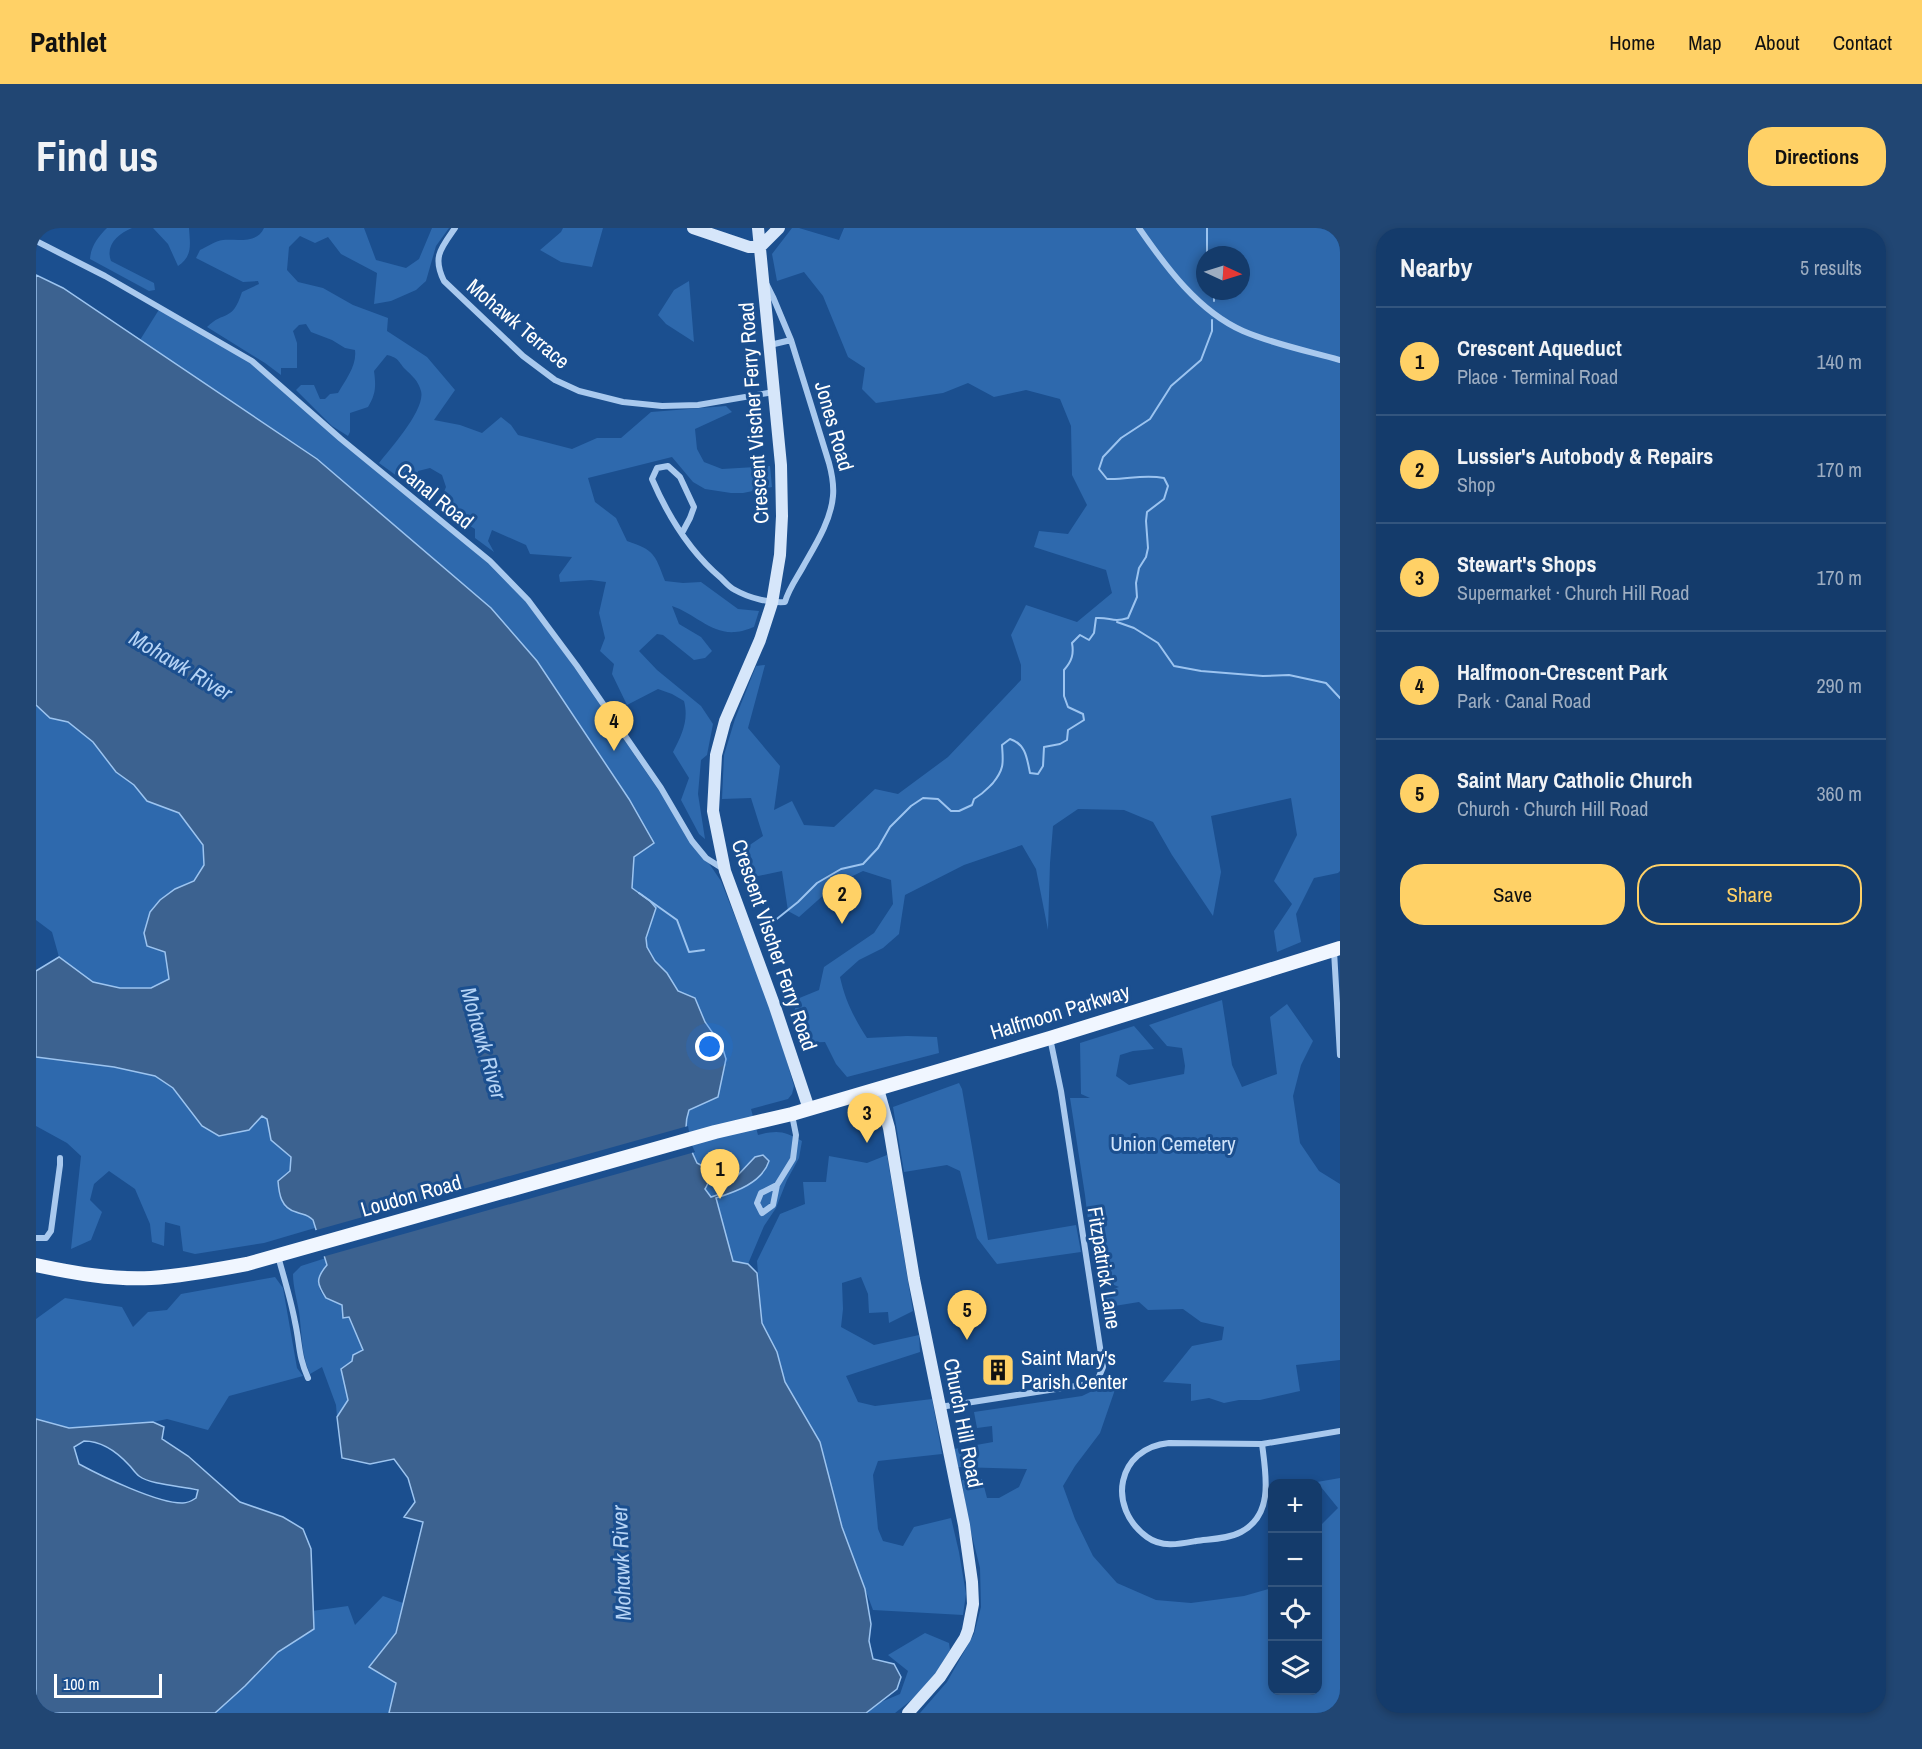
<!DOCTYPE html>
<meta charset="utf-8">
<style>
:root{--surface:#143b6b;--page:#214673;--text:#f1f3f6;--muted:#9dadc1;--line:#33557e;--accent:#ffd166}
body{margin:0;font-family:"Archivo Narrow",sans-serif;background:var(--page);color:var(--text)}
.controls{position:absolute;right:18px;bottom:18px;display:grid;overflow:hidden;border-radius:12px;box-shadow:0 3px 9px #0003}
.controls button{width:54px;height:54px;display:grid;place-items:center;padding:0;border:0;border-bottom:2px solid var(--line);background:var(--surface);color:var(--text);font:30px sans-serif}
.compass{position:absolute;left:1160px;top:18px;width:54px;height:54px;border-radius:50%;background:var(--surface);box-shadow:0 3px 9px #0003;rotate:94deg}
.scale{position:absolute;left:18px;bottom:15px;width:108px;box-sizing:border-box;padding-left:6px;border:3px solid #fff;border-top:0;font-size:16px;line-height:21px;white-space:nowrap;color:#fff;-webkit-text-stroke:4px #1b4f8f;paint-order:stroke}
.you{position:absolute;left:674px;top:819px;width:21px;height:21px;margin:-15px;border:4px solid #fff;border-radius:50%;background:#1a73e8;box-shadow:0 0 0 9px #1a73e833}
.badge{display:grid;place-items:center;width:39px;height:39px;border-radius:50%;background:var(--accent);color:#111;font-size:20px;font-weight:700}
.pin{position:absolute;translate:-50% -50px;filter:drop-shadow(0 2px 3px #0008)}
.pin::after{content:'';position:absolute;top:32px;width:21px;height:18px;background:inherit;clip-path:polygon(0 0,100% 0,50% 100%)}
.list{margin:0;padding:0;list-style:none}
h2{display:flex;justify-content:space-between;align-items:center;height:78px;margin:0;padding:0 24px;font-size:26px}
h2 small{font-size:20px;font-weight:400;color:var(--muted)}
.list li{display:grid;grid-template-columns:39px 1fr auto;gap:18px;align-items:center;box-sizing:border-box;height:108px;padding:0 24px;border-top:2px solid var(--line)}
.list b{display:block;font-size:22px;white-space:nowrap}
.list p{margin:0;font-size:20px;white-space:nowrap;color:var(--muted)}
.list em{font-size:20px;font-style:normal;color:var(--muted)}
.actions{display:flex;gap:12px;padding:18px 24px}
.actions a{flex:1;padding:14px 0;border:2px solid var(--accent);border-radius:24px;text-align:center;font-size:21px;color:var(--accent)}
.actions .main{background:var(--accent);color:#111}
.icon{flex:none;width:33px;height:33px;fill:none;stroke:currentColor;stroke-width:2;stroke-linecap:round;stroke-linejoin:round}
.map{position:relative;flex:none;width:1304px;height:1485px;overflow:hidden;border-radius:24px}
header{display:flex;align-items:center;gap:36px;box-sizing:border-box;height:84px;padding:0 30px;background:var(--accent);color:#111}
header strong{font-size:28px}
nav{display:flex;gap:33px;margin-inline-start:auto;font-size:21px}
.intro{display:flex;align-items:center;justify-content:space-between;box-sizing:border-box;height:144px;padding:0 36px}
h1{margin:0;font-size:42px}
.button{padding:15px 27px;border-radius:24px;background:var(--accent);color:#111;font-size:21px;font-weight:700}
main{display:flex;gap:36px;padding:0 36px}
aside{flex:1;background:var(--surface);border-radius:24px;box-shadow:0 3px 9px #0003}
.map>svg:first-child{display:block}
</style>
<header>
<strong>Pathlet</strong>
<nav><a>Home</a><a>Map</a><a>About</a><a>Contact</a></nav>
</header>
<div class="intro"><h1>Find us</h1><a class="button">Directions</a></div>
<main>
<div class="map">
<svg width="1304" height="1485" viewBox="0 0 1304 1485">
<rect width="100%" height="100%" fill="#1b4f8f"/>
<!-- green -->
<path fill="#2e69ad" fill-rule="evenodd" d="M71,0H96C82,6 69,17 75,33L118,55L119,62L113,63L54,31C55,18 62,9 71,0Z
M117,0H153C154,16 157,28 142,38L132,16Z
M228,0H328L340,32L370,40L383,31L396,0H413L400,18L390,53L380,62L355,73L338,76L341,45L305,26L292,9L279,15L264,8L253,19L251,42L262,54L287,60L317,77L352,90L351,103L391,129L419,162L398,192L424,197L446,205L465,189L475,197L482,207L536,221L561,210H585L615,184L690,178L696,184L659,201L661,221L668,234L686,241L734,238L736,259L707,265H695L669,261L657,254L636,229L552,250L559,274L580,290L591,313C618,322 619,326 629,353L647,355L665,354L702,381L723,383L718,399C712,401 705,404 699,404C675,406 658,385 636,378L643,396L665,409L676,423L669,430L658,432L627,407L621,406L603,423L621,442L665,478L677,496L671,527L665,532L662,566L669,611L663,606L645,572L653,550L637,524C646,507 653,492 648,473L636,466L622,461L591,477L576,446L578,436L564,423L569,410L563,385L570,354L555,352L524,354L523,347L536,329L494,326L490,317L456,302L452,313L458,324L439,310V301L402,278L410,259L406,247L394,240L382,243L379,259L372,256L343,235C354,221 390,181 385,163C382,152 376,148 369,141C361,132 363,130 351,127L338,143C340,158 340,166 332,179L314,185V204L312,208L296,198L260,162L265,157H278L284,171H289L294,166L302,165C310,151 321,138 319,122L309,120L296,112L275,104L270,96L263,97L257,103L261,115V140H245V147L229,135L171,99C188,82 196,95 206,64L223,56L222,53L207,54L160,30L164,22C171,19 179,13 187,12C202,11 221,16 228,0Z
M527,0H567L556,39L525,34L504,22L525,4Z
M756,0H763L803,12L808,0H1304V643L1302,645L1278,650L1260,686L1265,714L1241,724L1238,703L1256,676L1238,653L1261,607L1255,570L1175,588L1185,644L1177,688L1136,627L1117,594L1088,582L1042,581L1017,598L1014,635L1012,702L1000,641L986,617L928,637L869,667L863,706L847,720L823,732L804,749C809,772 818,790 831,810L871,808L901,809L903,825L811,849L800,836L789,814L767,815L757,790L761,771L783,762L788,739L838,705L857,676L855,652L827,643L800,656L763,689L752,683L746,643L708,651L699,627L727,608L715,570L686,571L688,527L699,491L720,438L729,437L712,500L744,538L738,582L756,573L768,597L798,599L839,561L862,566L912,529L985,452V437L975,407L990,377L1041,394L1076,365L1070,342L998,319L1003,303L1032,306L1051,277L1036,247L1035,198L1024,171L990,162L958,169L932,155L907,165L840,175L826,161L829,140L812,129L787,68L768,44L741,53L736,26ZM1169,27H1205V63H1169Z
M653,53L658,114L630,96L622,87L638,62Z
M124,80L216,133L454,333L492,372L685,653L737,786L758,858L756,866L752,871L715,881L722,907C742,902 748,903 766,913L763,930L751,952L740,980L728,998L712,1036L697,1034L679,969L711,958L694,957L684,966L674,969L668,960L669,939L662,936C652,916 646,903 653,882L682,869L690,831L686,818L669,794L659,770L642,763L631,745L619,733L611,719L610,710L620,680L614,673L596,660L598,629L604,593L593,571L501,433L455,380L280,231L104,112Z
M0,477L14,490L32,494L57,514L80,544L98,557L111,573L143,585L167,617L168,637L158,653L139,661L124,672L133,751L115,760H84L57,754L23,729L16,704L0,692Z
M1186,772L1196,837L1206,859L1241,846L1234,789L1251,776L1277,813L1265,837L1257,868L1264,915L1283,943L1304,956V1132L1260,1137L1264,1163L1224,1172H1203L1188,1175L1173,1170L1155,1173V1156L1127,1154L1156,1118L1186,1112L1188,1099L1165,1094L1147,1081L1112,1082L1103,1074L1066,1080V1065L1083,1059L1066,1052L1057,1034L1049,967L1034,870H1054L1045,866L1044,815L1098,798L1118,821L1097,823L1084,827L1080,848L1093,857L1148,846L1149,838L1146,820L1131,818L1113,797Z
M0,829L78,839L119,848L137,860L166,898L183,908L213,902L226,887L231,891L235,912L255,929L254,943L242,953L243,962L249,979C262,986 276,984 279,1000L228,1015L159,1026L147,1023L144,998L129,994L128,1018L116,1014L114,996L99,961L73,943L58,956L54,972L66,984L55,1012L35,1021L45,928L31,915L0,898Z
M923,855L926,861L952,1012L1040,997L1045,1024L961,1036L941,1010L924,943L911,937L868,944L857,879Z
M851,927L877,1083L853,1095L852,1084L833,1085L832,1066L825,1049L806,1055L807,1081L805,1099L838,1117L883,1107L884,1124L810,1148L822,1174L839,1178L896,1171L906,1226L842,1233L837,1247L842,1301L847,1313L867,1318L878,1299L915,1290L923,1324L930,1366L927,1387L837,1382L806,1299L784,1214L749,1154L741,1124L726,1095L721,1033L744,986L769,976L767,954H790L793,928L831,935Z
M290,1030L291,1037C283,1047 278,1063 292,1071C296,1073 302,1074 306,1077L307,1090L312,1088L327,1122L316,1133L306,1141L312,1172L301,1189L300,1177L286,1139L274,1146C265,1126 266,1105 263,1084C261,1071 257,1059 257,1046L265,1038Z
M239,1049L247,1060L261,1140L267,1148L193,1168L172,1202L131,1191L117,1194L33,1200L0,1191V1091L29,1070L86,1079L97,1099L112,1084L131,1082L145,1066Z
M1083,1150L1064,1205L1039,1238L1027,1258L1039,1291L1057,1328L1081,1355L1120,1372L1155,1375L1208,1368L1236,1360V1462H1282V1300L1302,1280L1281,1254L1304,1250V1485H884L911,1454L938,1406L945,1379L944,1340L931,1288L926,1252L946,1251L951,1270H963L983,1259L991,1241L922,1239L918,1221L957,1214L956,1198L941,1200L938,1184L1046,1168Z
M347,1368L367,1375L360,1405L333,1438L360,1455L353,1485H179L209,1458L242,1423L278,1401L276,1383L312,1378L319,1397Z
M889,1405L913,1415L914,1422L902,1442L883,1466L859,1485H830L845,1474L864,1466L872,1443L852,1427Z"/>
<!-- water -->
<path fill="#3c6290" stroke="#9cc4f0" stroke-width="1.5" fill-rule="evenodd" d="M0,47L27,60L281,231L455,380L501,433L593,571L618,615L598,629L596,660L614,673L620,680L610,710L611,719L619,733L631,745L642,763L659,770L669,794L686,818L690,831L682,869L653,882C646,903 652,916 661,935C674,941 676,950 669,961L675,969L684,966L719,929L727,927L733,933C726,955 699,964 680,970L697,1033L712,1036L721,1045L726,1095L741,1124L749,1154L784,1214L806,1299L829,1361L835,1396L833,1413L837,1431L858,1436L865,1449L861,1461L830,1485H353L360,1455L333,1439L360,1405L387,1294L368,1289L379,1274L372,1250L358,1231L334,1236L306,1230L301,1189L312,1172L305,1141L316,1133L317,1127L327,1122L313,1089L307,1090L306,1077L290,1070C281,1056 279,1051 291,1037L277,992C271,986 267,987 260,984C245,980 243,966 242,953L254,943L255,929L235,912L231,891L226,888L213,902L183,908L166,898L137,860L119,848L78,839L0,829V743L23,729L57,754L84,760H115L133,751L129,724L111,718L108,705L114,684L124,672L139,661L158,653L168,637L167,617L143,585L111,573L98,557L80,544L57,514L32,494L14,490L0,477Z
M0,1191L33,1200L117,1194L128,1199L126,1211L152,1228L204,1274L247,1289L267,1301L275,1321L278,1401L242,1424L209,1458L179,1485H0ZM48,1213C66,1213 81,1224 93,1237C96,1240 99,1245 103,1248C115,1257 146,1258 162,1262L160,1270C157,1272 152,1275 147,1275C123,1276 65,1248 43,1236L38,1219Z"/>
<!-- pier -->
<path fill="#1b4f8f" d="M652,898L655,915L659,924L286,1029L277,1003Z"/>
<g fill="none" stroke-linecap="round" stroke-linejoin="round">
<!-- stream -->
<path stroke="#9cc4f0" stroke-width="2" d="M1171,27V0
M1178,73V63
M1081,394L1098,400L1122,415L1138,438L1165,443L1227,448L1253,447L1290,455L1304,470
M603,665L641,692L653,724L668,722
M727,702L762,674L781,655L805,641L827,636L842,620L854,599L875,578L887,570L902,571L915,583H923L936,577L938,571C948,565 949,563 957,555C969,540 967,534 966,517L974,511C990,516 991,531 994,545L1002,546L1007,538L1008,519L1024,516L1031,512L1032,502L1048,492L1047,486L1032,479L1028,468V442C1036,433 1038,426 1036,415L1044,407L1053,412L1058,405L1060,390C1075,389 1076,395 1092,390L1101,369L1100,355L1103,340L1110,329L1112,320L1110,293L1111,284L1128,271L1132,258L1128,250C1106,246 1091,252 1071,251L1063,241L1067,229L1085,210L1114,191L1135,158L1165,132L1176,103V92"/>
<!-- street -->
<path stroke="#a9c9ee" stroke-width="6" d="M419,0C405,20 396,29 408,53L487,128L519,152L543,163L587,174L626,178L662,177L738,164
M1103,0C1130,39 1162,83 1207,103C1237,116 1272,123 1304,132
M0,13L69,48L216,133L305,211L454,333L492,372L541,438L625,560L656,613L670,630L689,642
M734,117L755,112
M646,305L654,290L658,279L644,249L632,238L621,240L616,251C632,288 654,324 685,350C689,354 694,360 699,362C713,370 733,375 749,374C753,360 761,350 768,337C780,316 795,292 797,268C798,257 796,246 793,235L755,112L737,69L731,57
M1298,723L1304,827
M741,957L725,965L721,975L726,985L737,977L741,957L757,931L760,907L756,887
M0,1010H10L15,1003L24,937V930
M242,1028C248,1050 255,1072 259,1094C264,1116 262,1128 272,1150
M904,1179L1052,1156L1062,1151L1067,1139L1025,863L1014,810
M1133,1215L1226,1216C1230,1247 1238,1287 1205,1304C1192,1311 1174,1311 1160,1313C1144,1316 1126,1320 1111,1309C1070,1279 1081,1220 1133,1215Z
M1226,1216L1304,1203"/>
<!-- secondary -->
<path stroke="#d6e6fa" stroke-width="12" d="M657,0L713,19H724L743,0
M722,0L745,237L746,288L744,327L736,375L724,412L689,493L680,527L677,583L689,643L739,779L773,881
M842,861L853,900L878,1051L928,1297L936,1354L937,1376L932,1402L929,1410L904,1449L872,1485"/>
<!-- primary -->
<path stroke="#f0f6ff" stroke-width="14" d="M0,1037C38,1045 76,1052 115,1050C147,1048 179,1042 211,1036L679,904L756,886L1014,810L1304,720"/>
</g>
<!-- icons -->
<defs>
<symbol id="building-square" viewBox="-11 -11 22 22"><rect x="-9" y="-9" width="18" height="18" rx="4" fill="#ffd166" stroke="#1b4f8f"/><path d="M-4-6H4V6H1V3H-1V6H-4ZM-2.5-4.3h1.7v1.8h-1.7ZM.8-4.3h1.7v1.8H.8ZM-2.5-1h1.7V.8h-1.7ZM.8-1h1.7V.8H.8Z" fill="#111"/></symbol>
</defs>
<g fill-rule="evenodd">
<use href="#building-square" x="943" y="1123" width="38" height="38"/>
</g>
<g text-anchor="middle" stroke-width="6" stroke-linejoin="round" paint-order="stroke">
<!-- street labels -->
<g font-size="21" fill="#fff" stroke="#1b4f8f">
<text transform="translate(482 96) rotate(40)" y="7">Mohawk Terrace</text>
<text transform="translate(718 185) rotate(-94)" y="7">Crescent Vischer Ferry Road</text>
<text transform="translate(798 198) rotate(74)" y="7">Jones Road</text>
<text transform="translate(399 268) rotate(39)" y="7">Canal Road</text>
<text transform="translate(738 717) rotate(71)" y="7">Crescent Vischer Ferry Road</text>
<text transform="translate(1024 784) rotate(-17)" y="7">Halfmoon Parkway</text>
<text transform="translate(375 968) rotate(-16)" y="7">Loudon Road</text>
<text transform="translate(1068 1040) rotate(81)" y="7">Fitzpatrick Lane</text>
<text transform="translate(927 1195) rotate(79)" y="7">Church Hill Road</text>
</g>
<!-- park labels -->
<g font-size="21" fill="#cfe3fa" stroke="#1b4f8f">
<text x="1137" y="923">Union Cemetery</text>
</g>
<!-- poi labels -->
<g font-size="21" fill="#fff" stroke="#1b4f8f" text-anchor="start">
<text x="985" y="1137">Saint Mary's<tspan x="985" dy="24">Parish Center</tspan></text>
</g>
<!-- water labels -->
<g font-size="22" font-style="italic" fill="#b5d3f5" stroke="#1b4f8f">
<text transform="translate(145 437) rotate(31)" y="8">Mohawk River</text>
<text transform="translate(448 815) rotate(74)" y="8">Mohawk River</text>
<text transform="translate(585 1335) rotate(-92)" y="8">Mohawk River</text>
</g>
</g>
</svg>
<div class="controls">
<button>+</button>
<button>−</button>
<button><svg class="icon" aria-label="locate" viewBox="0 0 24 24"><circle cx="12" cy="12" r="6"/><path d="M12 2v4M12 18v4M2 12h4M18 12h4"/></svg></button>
<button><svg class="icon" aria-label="layers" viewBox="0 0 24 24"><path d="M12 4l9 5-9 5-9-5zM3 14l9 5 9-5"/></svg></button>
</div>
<svg class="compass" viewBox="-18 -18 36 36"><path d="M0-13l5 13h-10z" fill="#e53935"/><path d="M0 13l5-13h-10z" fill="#9dadc1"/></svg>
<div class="scale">100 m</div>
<div class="you"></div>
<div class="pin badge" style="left:684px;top:971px">1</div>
<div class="pin badge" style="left:806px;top:696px">2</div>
<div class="pin badge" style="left:831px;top:915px">3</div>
<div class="pin badge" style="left:578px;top:523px">4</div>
<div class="pin badge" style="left:931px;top:1112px">5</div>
</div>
<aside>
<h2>Nearby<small>5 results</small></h2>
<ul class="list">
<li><span class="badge">1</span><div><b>Crescent Aqueduct</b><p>Place · Terminal Road</p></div><em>140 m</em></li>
<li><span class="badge">2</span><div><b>Lussier's Autobody &amp; Repairs</b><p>Shop</p></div><em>170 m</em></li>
<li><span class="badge">3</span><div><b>Stewart's Shops</b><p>Supermarket · Church Hill Road</p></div><em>170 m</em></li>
<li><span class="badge">4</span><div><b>Halfmoon-Crescent Park</b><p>Park · Canal Road</p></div><em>290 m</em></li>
<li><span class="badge">5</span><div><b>Saint Mary Catholic Church</b><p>Church · Church Hill Road</p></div><em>360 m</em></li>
</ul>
<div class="actions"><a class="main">Save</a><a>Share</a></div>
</aside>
</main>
